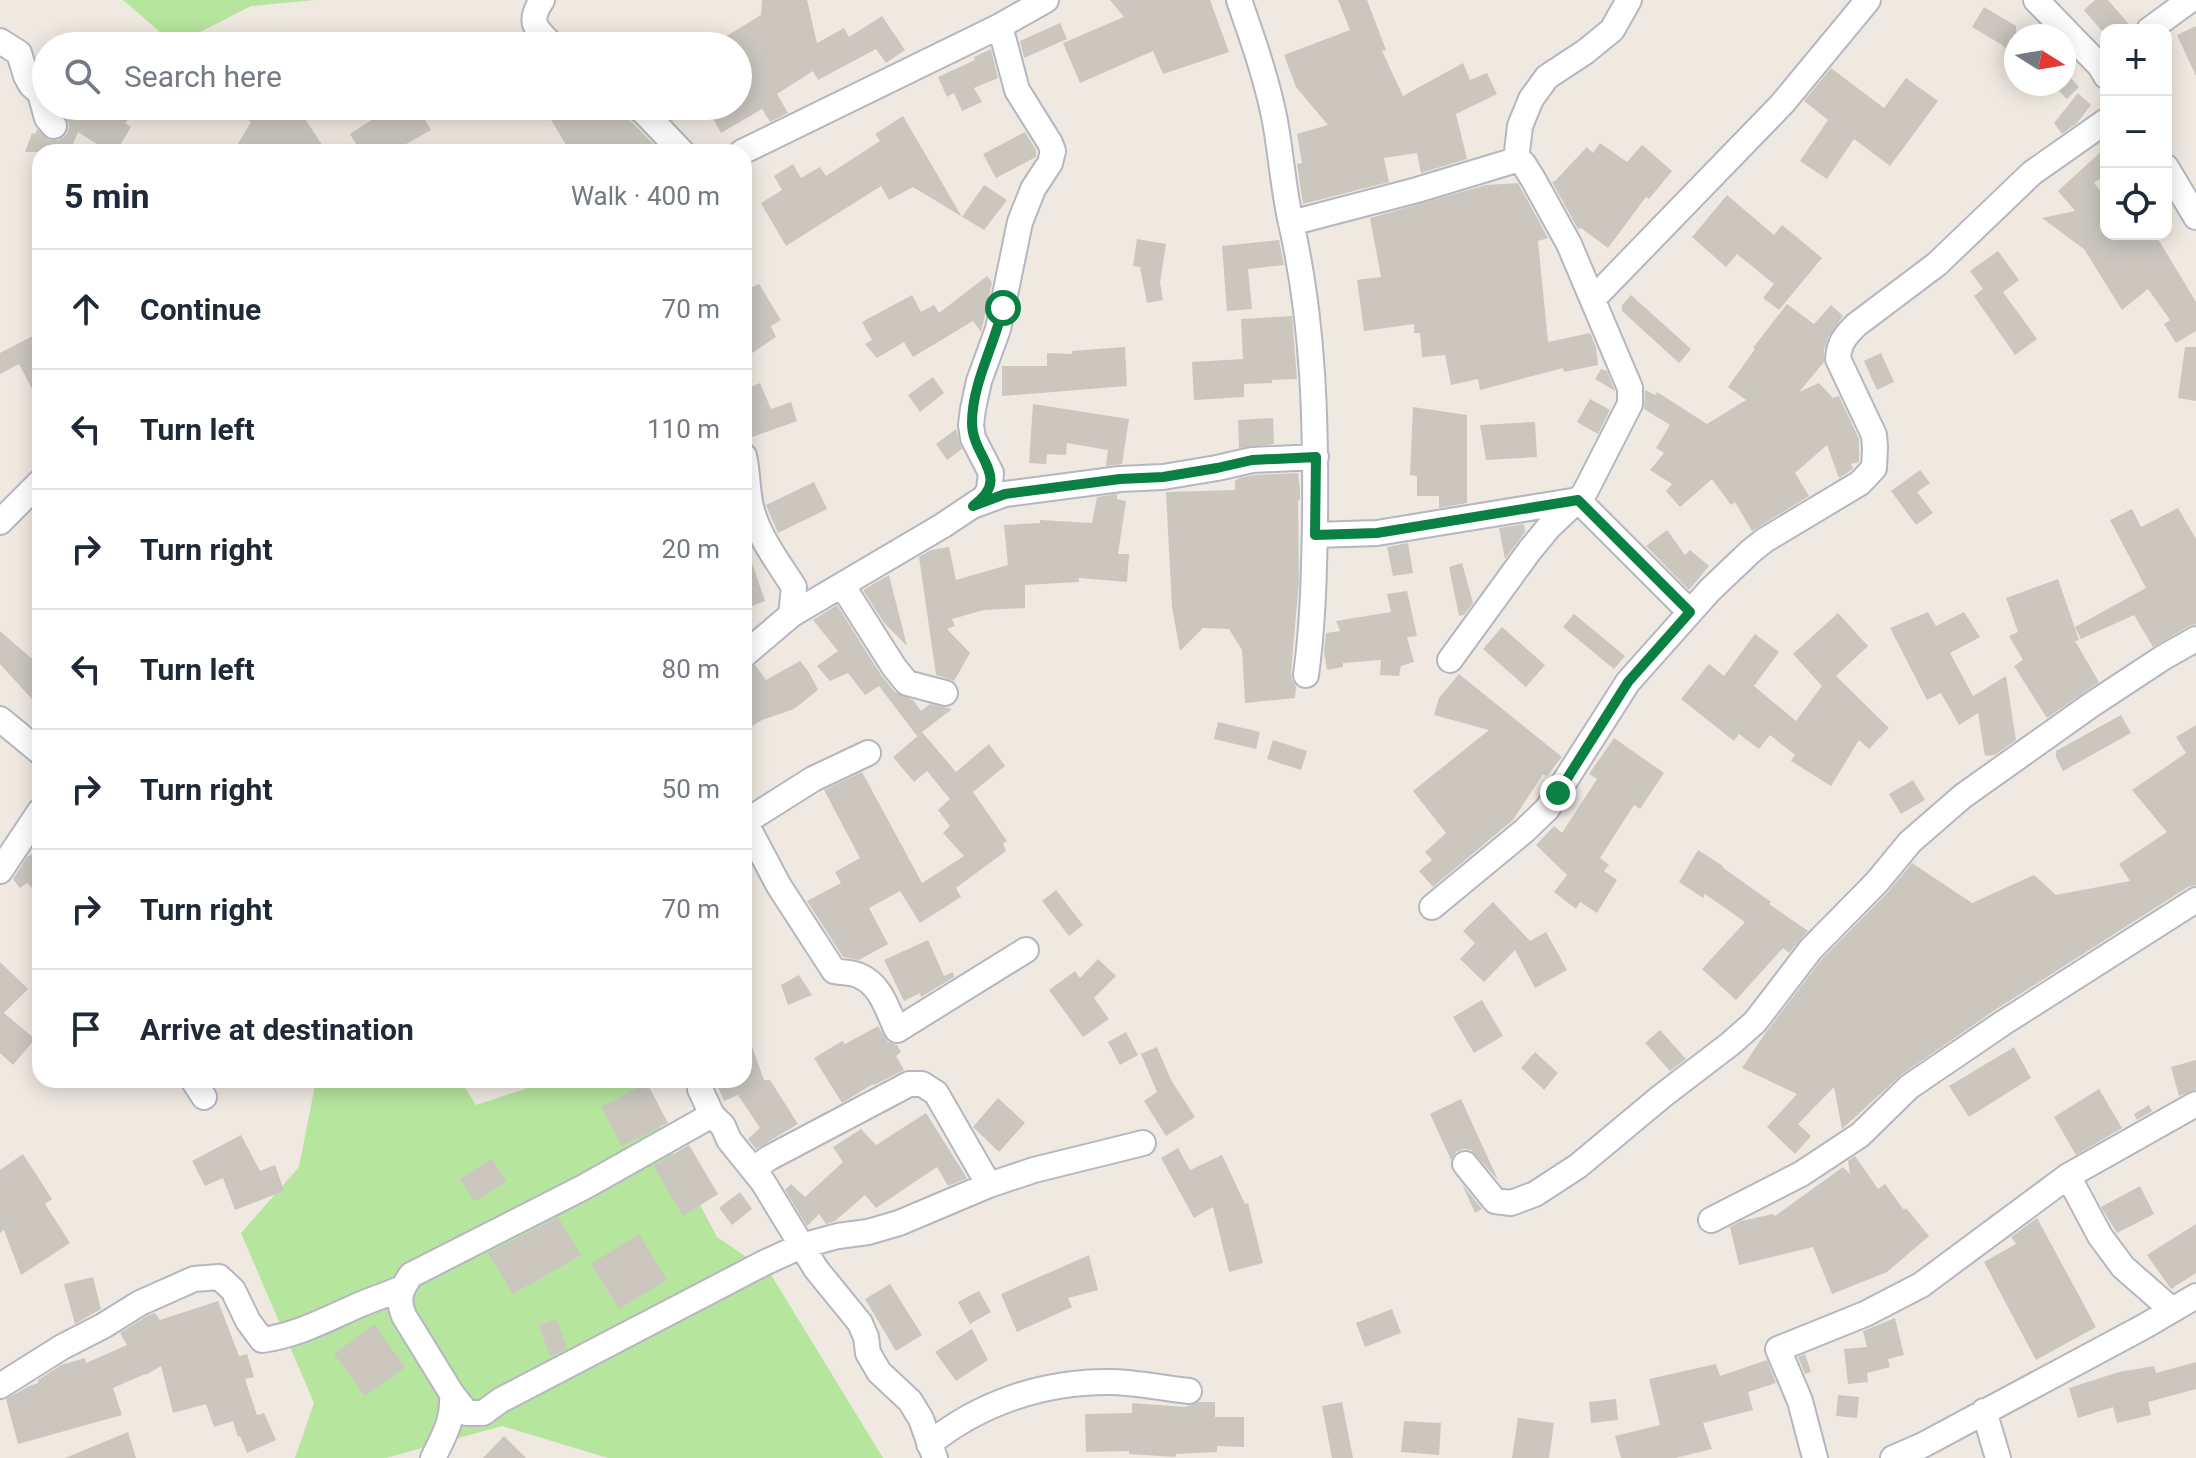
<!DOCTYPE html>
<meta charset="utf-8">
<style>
:root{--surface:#fff;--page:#f6f6f7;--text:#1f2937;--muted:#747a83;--line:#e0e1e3}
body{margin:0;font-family:Roboto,sans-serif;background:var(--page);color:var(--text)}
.controls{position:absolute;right:24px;top:24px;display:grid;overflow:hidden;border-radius:16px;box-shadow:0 4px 20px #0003}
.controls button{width:72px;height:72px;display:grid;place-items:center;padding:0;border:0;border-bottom:2px solid var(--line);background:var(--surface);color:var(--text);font:40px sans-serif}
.compass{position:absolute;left:2004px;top:24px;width:72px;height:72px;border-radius:50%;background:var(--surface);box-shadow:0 4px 20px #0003;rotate:101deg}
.stop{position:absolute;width:24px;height:24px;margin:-18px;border:6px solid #0b8043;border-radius:50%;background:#fff}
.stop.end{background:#0b8043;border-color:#fff;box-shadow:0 2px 8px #0008}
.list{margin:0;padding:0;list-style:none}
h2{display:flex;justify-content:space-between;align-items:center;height:104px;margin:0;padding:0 32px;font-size:34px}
h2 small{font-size:26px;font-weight:400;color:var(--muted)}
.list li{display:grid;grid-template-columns:52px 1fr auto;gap:24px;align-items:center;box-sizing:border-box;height:120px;padding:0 32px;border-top:2px solid var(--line)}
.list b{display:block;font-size:30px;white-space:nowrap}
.list em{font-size:26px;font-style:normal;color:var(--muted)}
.icon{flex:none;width:44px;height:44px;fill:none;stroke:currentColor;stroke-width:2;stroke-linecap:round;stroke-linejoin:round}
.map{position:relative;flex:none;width:2196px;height:1458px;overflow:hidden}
.search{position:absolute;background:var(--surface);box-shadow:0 4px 20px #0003;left:32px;top:32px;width:720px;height:88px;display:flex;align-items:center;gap:20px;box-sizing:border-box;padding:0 28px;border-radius:44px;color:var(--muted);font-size:30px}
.panel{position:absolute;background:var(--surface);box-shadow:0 4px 20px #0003;left:32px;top:144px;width:720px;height:944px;border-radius:24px}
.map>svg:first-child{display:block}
</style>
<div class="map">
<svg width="2196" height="1458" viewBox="0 0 2196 1458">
<rect width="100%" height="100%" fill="#efe9e1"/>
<!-- green -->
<path fill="#b6e59e" d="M123,0H314L251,6L175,45Z
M316,1080H460L476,1105L552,1080H635L717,1237L770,1273L883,1458H608L502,1426L386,1458H295L314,1403L241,1233L299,1167Z"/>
<!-- building -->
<path fill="#cbc7bf" d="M762,0H807L817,43L844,28L849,37L882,16L905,50L886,63L876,49L818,80L813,71L777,94L788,113L770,122L762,109L721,133L706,106H738V46H710L761,15Z
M1110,0H1210L1229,52L1163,74L1153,51L1080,83L1063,43L1124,17Z
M1338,0H1367L1386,50L1382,51L1403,96L1463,63L1470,80L1487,73L1497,94L1456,114L1467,159L1421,173L1417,153L1384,158L1389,182L1303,204L1297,164L1302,163L1297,134L1328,125L1296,87L1284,55L1350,30Z
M2095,0H2108L2134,30H2101L2084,10Z
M1984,7L2016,26V58L2002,45L1972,27Z
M1060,23L1067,39L1024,58L1020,41Z
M2196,26V76L2177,35Z
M991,49L998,78L974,88L982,102L962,111L954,93L947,97L938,77L975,60L974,57Z
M1831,68L1884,108L1906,78L1938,101L1890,166L1854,139L1827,179L1800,161L1828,120L1804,101Z
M2064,78H2071L2079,87L2067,99L2055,87L2058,84H2064Z
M2078,93L2091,105L2077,123L2062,134L2054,123Z
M59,106H139L125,123L131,127L116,152H109L78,132L71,149L77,152H25L32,133L35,134L37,129L50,140H58L64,137L68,132L69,124Z
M228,106H327L305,119L327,152H233L251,122Z
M393,106H417L431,130L392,152H361L350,134Z
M571,106H620L622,113L626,118L634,124L661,152H584L579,144L569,150L550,118Z
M659,106H700L673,121Z
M903,116L962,217L984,185L1007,200L984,230L913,187L889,200L881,186L786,246L761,203L782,190L774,176L793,164L801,178L820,167L826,176L880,141L875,134Z
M1025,132L1036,150V157L996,178L983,154Z
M1600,143L1627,162L1642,145L1672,171L1649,199L1646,197L1608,248L1581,228L1578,229L1552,182L1555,181L1587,147L1593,153Z
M2106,147V175L2094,183L2106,197V234H2155L2196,302V331L2176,343L2164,324L2170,320L2148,289L2122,310L2084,249L2042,218L2075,211L2058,191Z
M1518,183L1548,238L1538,241L1548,342L1590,333L1596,347L1598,365L1564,372L1563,368L1480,390L1478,379L1451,385L1445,355L1422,357L1420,333H1414V324L1364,331L1357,280L1381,277L1370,218L1486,185Z
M1727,195L1774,235L1782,225L1822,258L1779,310L1763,298L1774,284L1737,254L1726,267L1692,237Z
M1137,239L1166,244L1160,283L1163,300L1147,303L1140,267L1133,266Z
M1279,240L1284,265L1248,269L1252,309L1227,311L1222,246Z
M1998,251L2019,280L2003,292L2037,339L2015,355L1974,296L1983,289L1970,271Z
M987,276L992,282L988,302L985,304L987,307L981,332L973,321L913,357L904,342L877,358L865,344L872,340L862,322L912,295L921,312L934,305L939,313Z
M759,284L781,320L771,326L776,337L749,355L744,344V291Z
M1631,295L1691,349L1679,363L1622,311V305Z
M1787,304L1814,324L1831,305L1843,316L1828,338L1824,350V362L1799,392L1819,383L1833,398L1839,396L1859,439V462L1851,464L1853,469L1839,478L1827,445L1795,473L1809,496L1752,531L1735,502L1731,505L1712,479L1680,507L1666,491L1672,484L1650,470L1664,453L1656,448L1670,425L1644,409L1645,390L1655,395L1657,392L1707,424L1746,400L1728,387L1755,349L1753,348Z
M1292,316L1297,379L1272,380V383L1244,384V397L1194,400L1192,362L1243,359L1241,319Z
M40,332V404L19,364L0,374V353Z
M1125,347L1127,386L1002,396V366H1047V353L1072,354V351Z
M2185,347H2196V401L2178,398Z
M1881,353L1894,382L1877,390L1864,361Z
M1601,369L1607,371L1615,391L1595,379Z
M933,377L944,393L920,412L908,395Z
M760,383L771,409L791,402L797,421L744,440V390Z
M1590,399L1610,410L1598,434L1577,422Z
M1033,404L1129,419L1122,464L1106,466L1108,450L1067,443L1066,455L1047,454L1046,464L1029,463Z
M1413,407L1467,415V503L1439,508V496H1417V476L1410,475Z
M1273,418L1274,444L1239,448L1238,420Z
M1535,422L1537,457L1486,460L1480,425Z
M956,429L962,449L947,460L936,444Z
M1920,470L1930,483L1917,492L1933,513L1916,525L1891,491Z
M1298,473L1300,490V500H1298L1299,581L1291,673L1292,680L1296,686L1295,698L1245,703L1242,650L1229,629L1203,628L1180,651L1172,607L1166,492L1235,490V481L1239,478L1254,475Z
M814,482L827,509L778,533L766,505Z
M1117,494V499L1126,501L1118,554H1129L1127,582L1079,578V582L1025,585V608L984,610L952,619L955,626L947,629L970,653L954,681L936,675L919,557L931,550L949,547L956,580L1008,565L1004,525L1040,523V520L1092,523L1097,497Z
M2178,508L2196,539V624L2189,626L2153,647L2134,615L2081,639L2075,627L2146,588L2110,520L2132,509L2141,527Z
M1524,524L1525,532L1505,559L1499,528Z
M1667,530L1685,555L1690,550L1709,566L1689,590L1646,546Z
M1408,543L1413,573L1393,576L1387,547Z
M747,549L765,601L744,609V550Z
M1462,563L1473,603L1464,615L1459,616L1449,567Z
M889,575L907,646L884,623L863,590Z
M2058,579L2079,640L2075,641L2099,682L2047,718L2014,666L2023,660L2009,636L2018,632L2006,598Z
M1407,591L1417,636L1407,637L1414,662L1401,666L1399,676L1380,675L1381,660L1343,663V667L1327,670L1324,651L1326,633L1340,631L1336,621L1391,612L1387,594Z
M837,605L881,675L895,692L913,700L921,711L930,704L952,709L922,732L956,772L989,744L1005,766L973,792L1007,841L1003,844L1006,851L956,888L961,897L920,923L900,891L869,908L888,944L859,960L843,957L807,901L841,883L835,872L860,858L824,790L862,772L922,883L964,856L943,833L950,826L938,810L950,799L927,771L914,782L893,757L919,735L917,736L879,686L865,695L848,673L830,681L817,666L838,651L813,620Z
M1928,612L1936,626L1964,612L1980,637L1950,653L1973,696L2006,676L2016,740L1995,755L1985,756L1978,713L1959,725L1941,693L1927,700L1890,628Z
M1838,613L1868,646L1836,676L1889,728L1869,749L1859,740L1831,786L1791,761L1795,755L1770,735L1759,749L1739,734L1734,741L1681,699L1709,664L1724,676L1755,634L1779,652L1754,686L1796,721L1822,686L1793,654Z
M1574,614L1625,656L1614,669L1563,627Z
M1502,627L1545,665L1526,687L1483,649Z
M0,631L31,658L40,650V708L0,664Z
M800,661L809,672L818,690L794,709L762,720L744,731V670L755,665L766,680Z
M1459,674L1562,757L1547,776L1543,774L1513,820L1433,887L1419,871L1432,860L1425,852L1446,833L1413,791L1489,730L1434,715L1439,698Z
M2121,715L2131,733L2063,771L2056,757V751Z
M1218,722L1260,732L1256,749L1214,739Z
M2196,725V885L2188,887L1995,1010L1901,1075L1842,1129L1834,1087L1798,1124L1811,1136L1795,1154L1767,1127L1797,1094L1742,1068L1766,1032L1822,959L1888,892L1912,863L1972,903L2034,875L2056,895L2130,881L2119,864L2167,832L2132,790L2186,753L2176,737Z
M1614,738L1664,773L1640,809L1634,805L1600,858L1609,865L1604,871L1617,880L1597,913L1580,902L1576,909L1554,892L1567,875L1536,845L1554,826L1562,833L1597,779L1589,774Z
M1273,740L1307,751L1301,770L1267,759Z
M1913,780L1925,800L1901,814L1889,794Z
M40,849V896L27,883L20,888L13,879L27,857Z
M1698,850L1723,866L1722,867L1771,902L1769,904L1808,931L1789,953L1783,948L1736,1000L1702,969L1745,922L1705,894L1703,898L1679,882Z
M1056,890L1083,925L1069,936L1042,901Z
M1493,902L1530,941L1546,932L1567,970L1535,988L1515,950L1484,982L1460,959L1475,943L1463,931Z
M928,940L944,976L953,972L954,977L921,997L920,993L904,1001L884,960Z
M1098,959L1116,976L1094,998L1109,1019L1083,1037L1049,990L1075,971L1080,978Z
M0,962L28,989L4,1013L35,1039L13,1065L0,1053Z
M799,975L812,995L788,1005L781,985Z
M1482,1000L1503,1036L1474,1053L1453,1017Z
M878,1026L888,1042L897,1045L901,1052L896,1056L904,1070L874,1085L873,1084L842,1103L814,1058L842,1041L845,1044Z
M744,1030H746L764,1080H770L798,1124L756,1149L748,1139L760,1128L738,1095L724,1101L715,1080H744Z
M1660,1030L1686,1059L1670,1071L1645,1043Z
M1126,1032L1138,1055L1120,1065L1108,1042Z
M1157,1047L1171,1080L1195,1117L1166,1136L1144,1101L1157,1092L1141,1054Z
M2014,1047L2031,1078L1969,1117L1949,1086Z
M1535,1052L1558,1073L1544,1090L1521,1068Z
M2196,1060V1089L2179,1096L2171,1067Z
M647,1083L668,1123L622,1146L601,1107Z
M2099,1089L2122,1128L2076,1155L2054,1117Z
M998,1098L1025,1123L999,1152L973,1127Z
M1461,1099L1498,1180L1471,1150L1463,1149L1456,1152L1451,1160L1430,1114Z
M2149,1105L2152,1111L2137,1120L2134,1114Z
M926,1113L967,1178L948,1186L937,1167L876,1208L865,1195L835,1221L826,1224L819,1214L807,1226L785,1190L791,1184L805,1197L843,1162L833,1147L861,1129L876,1145Z
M241,1135L260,1171L275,1165L284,1191L235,1210L223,1178L205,1186L192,1161Z
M689,1145L718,1194L683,1216L653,1166Z
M1178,1148L1190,1170L1222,1155L1245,1204L1248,1203L1263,1263L1229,1272L1213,1207L1194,1218L1161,1158Z
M23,1154L52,1199L45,1204L70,1243L21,1275L4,1230L0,1233V1170Z
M1855,1156L1878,1189L1885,1184L1904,1210L1906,1208L1929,1236L1887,1272L1832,1294L1813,1247L1739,1265L1730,1227L1741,1221L1773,1214L1775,1216L1843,1167L1850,1174L1848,1161Z
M492,1158L506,1181L475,1202L460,1179Z
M1462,1184L1482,1209L1475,1213Z
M2140,1186L2154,1214L2117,1233L2101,1207Z
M740,1192L752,1209L732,1225L719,1208Z
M558,1217L581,1255L513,1294L488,1253Z
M2037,1218L2096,1327L2036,1360L1984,1262L2016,1244L2011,1237Z
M2196,1224V1273L2171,1289L2147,1255Z
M639,1234L667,1280L619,1309L591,1264Z
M1089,1255L1098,1290L1068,1298L1072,1307L1017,1332L1001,1294Z
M93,1277L101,1309L75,1324L64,1284Z
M890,1284L922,1335L896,1351L865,1299Z
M979,1291L991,1312L970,1324L958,1302Z
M218,1301L239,1356L247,1354L254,1377L245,1379L257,1415L264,1413L276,1440L247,1453L240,1436L238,1437L233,1421L214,1427L206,1404L173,1413L161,1366L146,1375L145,1374L113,1388L122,1415L18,1444L6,1399L29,1386L38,1383V1380L61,1365L85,1358L86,1363L127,1345L120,1333L147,1316L155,1313L160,1320Z
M1392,1309L1401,1333L1365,1347L1356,1323Z
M1895,1318L1904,1355L1888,1359L1890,1367L1867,1373L1868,1382L1848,1384L1844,1349L1867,1347L1863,1331Z
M557,1319L567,1349L550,1356L539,1325Z
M374,1324L405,1367L365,1396L334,1354Z
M972,1329L988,1360L956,1381L935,1352Z
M1805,1354L1811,1372L1805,1374L1798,1357Z
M1767,1360L1776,1383L1748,1392L1753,1410L1703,1423L1712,1449L1675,1458H1621L1615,1436L1660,1425L1649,1379L1716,1364L1720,1376Z
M2196,1362V1389L2148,1402L2151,1415L2117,1423L2113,1407L2078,1418L2069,1388L2119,1372L2154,1366L2156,1373Z
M1838,1395L1859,1397L1857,1418L1836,1416Z
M1616,1399L1618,1420L1591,1423L1589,1402Z
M1198,1402H1215V1417H1244V1447L1217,1446V1452L1176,1454L1175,1457L1129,1454V1451L1086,1452L1085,1414L1132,1413V1403L1185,1407Z
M1342,1402L1353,1458H1332L1322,1406Z
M1518,1418L1554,1423L1549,1458H1512Z
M1404,1421L1441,1423L1439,1455L1401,1452Z
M128,1432L136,1458H65Z
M504,1436L526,1458H483Z"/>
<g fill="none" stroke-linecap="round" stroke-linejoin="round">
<defs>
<path id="minor" d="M542,0C527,23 536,29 553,46
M1239,0C1252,37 1266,77 1274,116C1281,151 1283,188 1291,223C1314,323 1316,423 1315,524C1314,576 1313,624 1306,675
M2036,0L2100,66L2106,76
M2149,30L2190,0
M0,41L19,53L26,76L31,85L40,93L47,118L54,126
M635,106L644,112L682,152
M742,152L1000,26L1046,0
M2166,167L2196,217
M1291,223L1417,190L1516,160
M1593,299L1782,104L1868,0
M744,456C748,473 747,490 751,507C758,536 778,562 794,587L791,615
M975,505L1005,494L1120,479L1163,477L1217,468L1252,460L1316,457
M0,522L40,482
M1315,535L1377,533L1578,500L1690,612
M842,585L894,667L907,683L945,693
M744,655L791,615L942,526L984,498L989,490L991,473L973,438L971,425L973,409L979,381L998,329L1020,222L1033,189L1050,163L1053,151L1050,143L1017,90L1000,26
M1450,660L1530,550L1549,527L1584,494L1630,404V388L1569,244L1533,179L1523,163L1516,160L1520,126L1531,99L1547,77L1585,52L1612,30L1629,0
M0,719L40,752
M744,820L779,886L834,971C843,973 853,972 860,976C882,986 887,1010 897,1030L1026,950
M745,822L813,779L868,753
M0,871L40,811
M1432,907L1524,831L1547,809L1628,682L1710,590L1751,551L1765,540L1860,483L1874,468L1875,448L1874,435L1838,359C1839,343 1845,336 1856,325L1937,264L2032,173L2106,121
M193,1080L204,1097
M700,1080V1089L712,1115L723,1126L729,1140L763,1182L816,1269L860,1323L866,1337L868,1353L879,1372L910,1401L921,1419L935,1458
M1465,1164L1495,1201L1511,1203L1535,1194L1578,1166L1662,1096L1730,1044L1755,1022L1811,949L1877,882L1910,842L1963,796L2091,705L2164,657L2196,639
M754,1169L769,1158L909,1084H922L936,1093L989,1185
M2068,1176L2100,1236L2123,1267L2172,1310
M1711,1220L1801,1174L1860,1135L1909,1087L2003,1023L2196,900
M0,1386L62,1347L103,1326L140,1303L194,1279L219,1277L233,1290L248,1321L262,1340C298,1335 327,1319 359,1305C373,1299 388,1294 402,1288
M452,1394L467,1413H483L501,1400L764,1263L801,1246L838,1236L868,1232L899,1223L989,1185L1034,1170L1143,1143
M1984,1411L1998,1458
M929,1444C980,1403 1042,1382 1108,1382C1135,1382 1162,1388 1189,1391
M433,1458C444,1436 454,1419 452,1394L404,1316C397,1298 400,1291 411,1275L584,1187L712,1115
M1815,1458L1800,1401L1778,1349L1865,1314L1921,1285L2068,1176L2196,1104
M1893,1458L1923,1445L2145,1326L2196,1296"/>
</defs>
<!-- minor casing -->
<use href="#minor" stroke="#b4b7c1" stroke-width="28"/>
<!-- minor -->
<use href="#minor" stroke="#fff" stroke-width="24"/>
</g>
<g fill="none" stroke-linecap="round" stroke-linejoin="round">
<!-- route -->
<path stroke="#0b8043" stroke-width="10" d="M1003,308C994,346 972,384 972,423C972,458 1013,477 973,506L1005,494L1120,479L1163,477L1217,468L1252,460L1316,457L1315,535L1377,533L1578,500L1690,612L1628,682L1558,793"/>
</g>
</svg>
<div class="controls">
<button>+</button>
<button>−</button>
<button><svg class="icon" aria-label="locate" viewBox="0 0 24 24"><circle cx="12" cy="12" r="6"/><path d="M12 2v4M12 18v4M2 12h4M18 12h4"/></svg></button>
</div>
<svg class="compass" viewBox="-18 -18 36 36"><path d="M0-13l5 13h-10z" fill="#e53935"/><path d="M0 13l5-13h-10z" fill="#747a83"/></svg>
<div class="stop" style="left:1003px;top:308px"></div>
<div class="stop end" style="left:1558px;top:793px"></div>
<div class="search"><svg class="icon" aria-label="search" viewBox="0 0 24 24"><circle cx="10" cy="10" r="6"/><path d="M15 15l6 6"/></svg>Search here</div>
<section class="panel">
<h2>5 min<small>Walk · 400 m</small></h2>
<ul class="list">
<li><svg class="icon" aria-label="ahead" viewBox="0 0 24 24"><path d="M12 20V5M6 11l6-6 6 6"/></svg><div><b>Continue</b></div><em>70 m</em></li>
<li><svg class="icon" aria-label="left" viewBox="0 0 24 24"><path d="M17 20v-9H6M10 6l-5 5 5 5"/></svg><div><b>Turn left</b></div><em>110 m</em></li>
<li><svg class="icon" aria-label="right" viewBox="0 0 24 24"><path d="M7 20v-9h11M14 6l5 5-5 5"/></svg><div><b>Turn right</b></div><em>20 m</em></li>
<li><svg class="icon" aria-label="left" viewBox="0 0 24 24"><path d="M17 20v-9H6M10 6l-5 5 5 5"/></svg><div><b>Turn left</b></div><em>80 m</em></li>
<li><svg class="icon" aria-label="right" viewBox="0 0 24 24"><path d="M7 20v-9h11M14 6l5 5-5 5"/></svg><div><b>Turn right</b></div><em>50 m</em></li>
<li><svg class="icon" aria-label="right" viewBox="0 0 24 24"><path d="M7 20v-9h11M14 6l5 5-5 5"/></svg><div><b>Turn right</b></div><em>70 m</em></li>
<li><svg class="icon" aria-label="arrive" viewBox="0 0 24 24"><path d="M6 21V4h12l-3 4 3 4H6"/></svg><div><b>Arrive at destination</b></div></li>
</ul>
</section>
</div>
